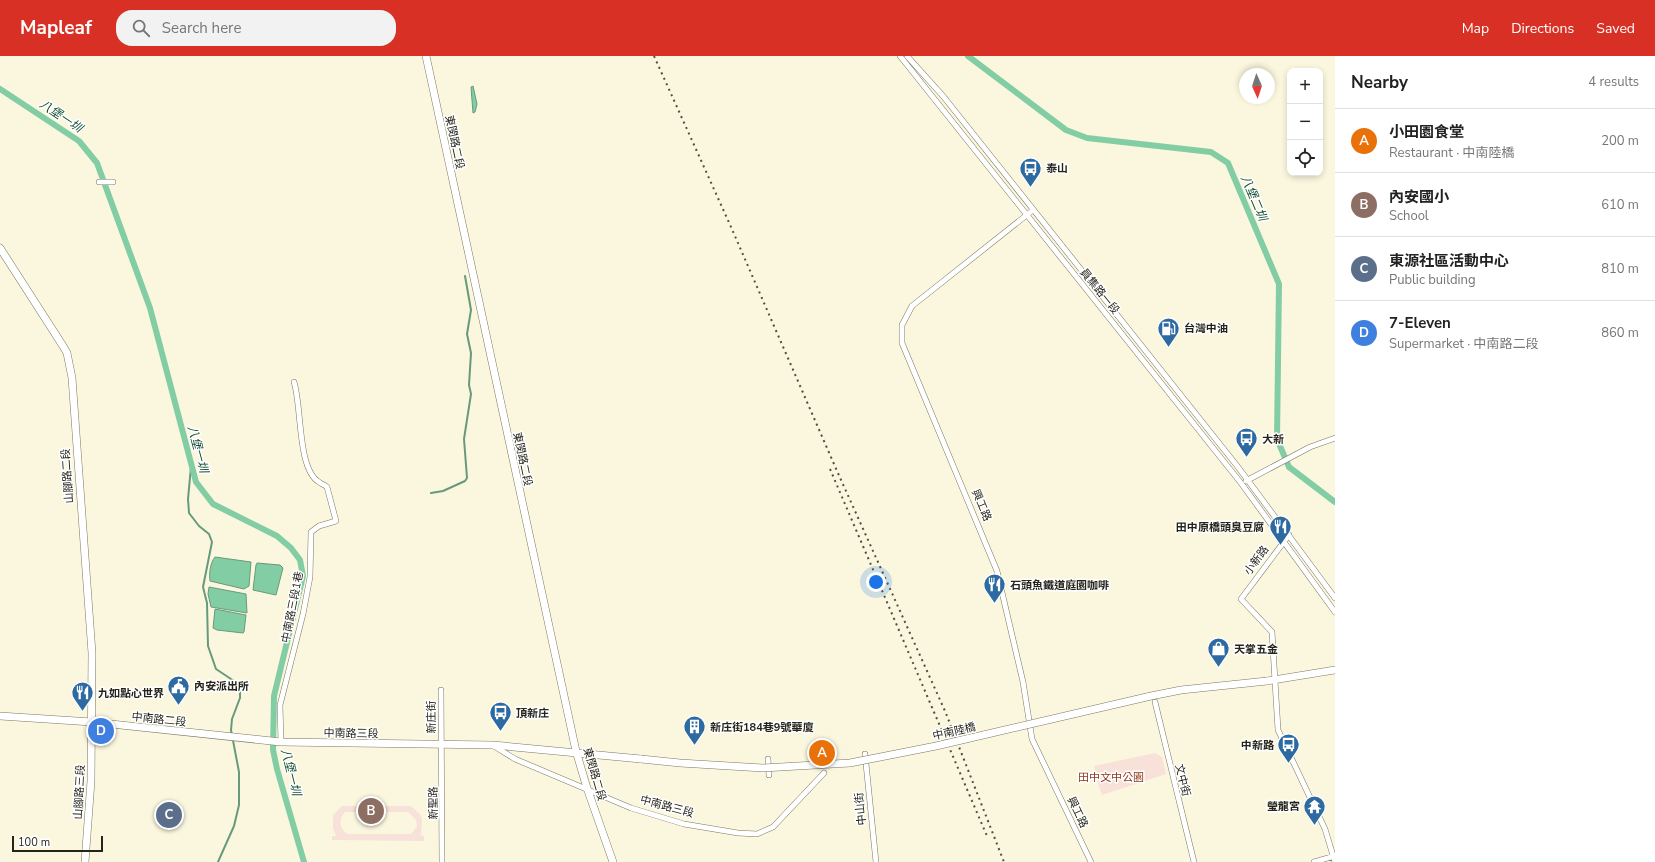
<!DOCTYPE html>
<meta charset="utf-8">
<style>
:root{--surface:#fff;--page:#f2f2f2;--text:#222;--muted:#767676;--line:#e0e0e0;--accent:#d93025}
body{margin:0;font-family:"Nunito Sans","Noto Sans TC",sans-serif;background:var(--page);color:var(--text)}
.controls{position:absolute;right:12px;top:12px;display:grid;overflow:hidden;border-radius:8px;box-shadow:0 2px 6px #0003}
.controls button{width:36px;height:36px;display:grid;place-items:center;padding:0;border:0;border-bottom:1px solid var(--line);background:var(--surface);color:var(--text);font:20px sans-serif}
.compass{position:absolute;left:1239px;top:12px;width:36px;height:36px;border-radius:50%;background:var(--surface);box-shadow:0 2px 6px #0003;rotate:177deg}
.scale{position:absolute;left:12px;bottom:10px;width:91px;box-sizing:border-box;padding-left:4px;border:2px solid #25241b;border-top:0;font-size:11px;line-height:14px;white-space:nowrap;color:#25241b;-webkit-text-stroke:3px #fff;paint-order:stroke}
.you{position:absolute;left:876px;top:526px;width:14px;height:14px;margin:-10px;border:3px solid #fff;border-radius:50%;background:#1a73e8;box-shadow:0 0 0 6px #1a73e833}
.badge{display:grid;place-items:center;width:26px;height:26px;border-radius:50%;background:var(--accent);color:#fff;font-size:13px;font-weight:700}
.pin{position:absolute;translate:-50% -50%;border:2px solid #fff;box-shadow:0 1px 4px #0006}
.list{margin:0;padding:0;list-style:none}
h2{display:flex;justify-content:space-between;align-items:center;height:52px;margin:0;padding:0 16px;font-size:17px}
h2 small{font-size:13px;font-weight:400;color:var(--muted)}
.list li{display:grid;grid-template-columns:26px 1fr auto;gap:12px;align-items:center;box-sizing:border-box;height:64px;padding:0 16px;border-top:1px solid var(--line)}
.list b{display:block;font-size:15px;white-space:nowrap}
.list p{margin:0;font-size:13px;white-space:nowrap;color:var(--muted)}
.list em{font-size:13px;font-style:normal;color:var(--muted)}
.icon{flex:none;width:22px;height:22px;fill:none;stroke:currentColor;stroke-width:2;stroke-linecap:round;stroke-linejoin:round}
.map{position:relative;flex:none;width:1335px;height:806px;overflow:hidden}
header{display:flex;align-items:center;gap:24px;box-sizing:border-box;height:56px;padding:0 20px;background:var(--accent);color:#fff}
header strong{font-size:19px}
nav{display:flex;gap:22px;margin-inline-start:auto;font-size:14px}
.search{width:280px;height:36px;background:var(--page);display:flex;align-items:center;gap:10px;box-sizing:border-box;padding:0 14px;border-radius:16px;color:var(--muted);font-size:15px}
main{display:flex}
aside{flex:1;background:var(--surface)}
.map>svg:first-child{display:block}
</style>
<header>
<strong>Mapleaf</strong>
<div class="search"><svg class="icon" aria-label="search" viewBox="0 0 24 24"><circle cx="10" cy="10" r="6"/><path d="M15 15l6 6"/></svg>Search here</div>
<nav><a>Map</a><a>Directions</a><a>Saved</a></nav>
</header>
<main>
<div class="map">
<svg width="1335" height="806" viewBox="0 0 1335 806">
<rect width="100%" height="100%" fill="#fbf7df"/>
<!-- green -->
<path fill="#f8e1d9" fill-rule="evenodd" d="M1155,697L1162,701L1166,718L1102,739L1097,725L1094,710Z
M342,750H411L420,758L422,762L421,779L424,780V785L332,784V780H336L333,772V759ZM345,756H408L416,764L417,770L411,778H347C338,771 339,763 345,756Z"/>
<!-- water -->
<path fill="#83cda4" stroke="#679a7b" d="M473,30L477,48L475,56L473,57L471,31Z
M215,501L251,506L249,530L244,533L210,525C209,518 210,507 215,501Z
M257,507L280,509L283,512L276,539L253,534L256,509Z
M209,531L246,538L247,557L211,551L208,538Z
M215,553L246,559L244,576L243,577L217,574L213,572Z"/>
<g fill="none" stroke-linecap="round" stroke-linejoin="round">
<!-- stream -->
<path stroke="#679a7b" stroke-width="2" d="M191,411L188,443L189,457L199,470L209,478L212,486L203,531L207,547L208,590L216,613L234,625L240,635V642L232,663L231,674L239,716V749L234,770L218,806
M431,437L443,435L465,425L467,422L464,383L471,338L469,329L471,297L467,278L471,254L465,220"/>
<!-- canal -->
<path stroke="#83cda4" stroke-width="6" d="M968,0L1066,74L1087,82L1211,96L1228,107L1279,228L1277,383L1289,411L1335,446
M0,33L79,85L97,107L150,252L196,426L213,448L277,480L291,492L300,504L303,520L274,640L273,694L277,713L304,806"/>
<defs>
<path id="street" d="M900,0L1241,427L1335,556
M907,0L943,40L1238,411L1335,542
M99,126H113
M1033,154L912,250L902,269V287L997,515L1023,626L1032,683L1091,806
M1246,425L1310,391L1335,382
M1289,479L1241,543L1272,576L1278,674L1325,773L1335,806
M441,634L442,806
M1155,646L1194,806
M281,686L280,649L303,558L310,521L311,476L319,470L336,465L327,431C324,428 321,428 319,426C297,413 302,350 294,326
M494,690L515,703L631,752L684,768L738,777L757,778L773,771L824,717
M865,698L876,806
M768,703L769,719
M1314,806L1335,800"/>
<path id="secondary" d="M426,0L576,695L587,732L613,806
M0,192L63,290L67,297L72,322L92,597L91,725L85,806
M1267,625L1335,614
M0,660L92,666L281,686L493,689L641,703"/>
</defs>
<!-- street casing -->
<use href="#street" stroke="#7b7762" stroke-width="6"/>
<!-- secondary casing -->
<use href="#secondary" stroke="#7b7762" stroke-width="8"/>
<!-- street -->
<use href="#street" stroke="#fff" stroke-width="5"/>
<!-- secondary -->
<use href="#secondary" stroke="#fff" stroke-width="7"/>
<!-- rail -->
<path stroke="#4f4e42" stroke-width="2" stroke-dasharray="2 4" stroke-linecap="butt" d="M654,0L731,171L837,415L945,655L1004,806
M830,413L987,780"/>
<defs>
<path id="secondary-bridge" d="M641,703L680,707L763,712L850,707L936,690L1151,640L1181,634L1267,625"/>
</defs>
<!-- secondary-bridge casing -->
<use href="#secondary-bridge" stroke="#7b7762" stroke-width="8" stroke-linecap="butt"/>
<!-- secondary-bridge -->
<use href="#secondary-bridge" stroke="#fff" stroke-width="7"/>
</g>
<!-- icons -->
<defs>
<symbol id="bus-pin" viewBox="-11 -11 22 30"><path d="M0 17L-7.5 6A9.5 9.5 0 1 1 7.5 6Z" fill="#2d6aa1" stroke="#fff"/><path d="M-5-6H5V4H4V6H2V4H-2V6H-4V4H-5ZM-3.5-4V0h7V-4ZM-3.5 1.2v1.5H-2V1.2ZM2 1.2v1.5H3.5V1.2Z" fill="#fff"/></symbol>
<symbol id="fuel-pin" viewBox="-11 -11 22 30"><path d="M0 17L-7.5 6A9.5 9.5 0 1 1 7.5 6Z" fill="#2d6aa1" stroke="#fff"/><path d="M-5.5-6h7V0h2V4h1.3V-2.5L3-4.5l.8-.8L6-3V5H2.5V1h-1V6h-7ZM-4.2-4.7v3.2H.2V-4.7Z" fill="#fff"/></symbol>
<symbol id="restaurant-pin" viewBox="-11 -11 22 30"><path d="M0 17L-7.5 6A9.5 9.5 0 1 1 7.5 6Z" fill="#2d6aa1" stroke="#fff"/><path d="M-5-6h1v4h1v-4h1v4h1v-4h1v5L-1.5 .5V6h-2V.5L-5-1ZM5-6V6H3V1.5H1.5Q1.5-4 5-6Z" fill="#fff"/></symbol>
<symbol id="shop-pin" viewBox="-11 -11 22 30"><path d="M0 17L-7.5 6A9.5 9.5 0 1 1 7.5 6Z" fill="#2d6aa1" stroke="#fff"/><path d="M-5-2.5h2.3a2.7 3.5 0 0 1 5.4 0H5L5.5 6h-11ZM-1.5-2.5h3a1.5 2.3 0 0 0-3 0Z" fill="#fff"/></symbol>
<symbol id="civic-pin" viewBox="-11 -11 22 30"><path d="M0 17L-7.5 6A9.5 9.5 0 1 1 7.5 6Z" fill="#2d6aa1" stroke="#fff"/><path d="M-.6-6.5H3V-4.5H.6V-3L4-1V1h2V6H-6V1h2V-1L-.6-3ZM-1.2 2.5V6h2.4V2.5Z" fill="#fff"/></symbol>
<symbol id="building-pin" viewBox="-11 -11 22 30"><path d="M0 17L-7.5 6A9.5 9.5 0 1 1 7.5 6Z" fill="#2d6aa1" stroke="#fff"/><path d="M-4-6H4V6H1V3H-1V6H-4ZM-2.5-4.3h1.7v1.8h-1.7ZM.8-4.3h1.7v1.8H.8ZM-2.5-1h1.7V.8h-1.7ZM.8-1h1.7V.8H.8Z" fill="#fff"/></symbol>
<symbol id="temple-pin" viewBox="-11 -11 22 30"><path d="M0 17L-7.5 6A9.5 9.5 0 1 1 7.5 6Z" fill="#2d6aa1" stroke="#fff"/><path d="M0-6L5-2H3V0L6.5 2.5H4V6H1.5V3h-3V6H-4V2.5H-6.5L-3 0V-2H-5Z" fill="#fff"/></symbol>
</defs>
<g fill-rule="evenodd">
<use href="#bus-pin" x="1018" y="100" width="25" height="34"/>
<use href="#fuel-pin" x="1156" y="260" width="25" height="34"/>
<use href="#bus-pin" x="1234" y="370" width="25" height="34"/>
<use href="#restaurant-pin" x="1268" y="458" width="25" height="34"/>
<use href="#restaurant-pin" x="982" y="516" width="25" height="34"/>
<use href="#shop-pin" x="1206" y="580" width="25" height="34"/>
<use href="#civic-pin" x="166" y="618" width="25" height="34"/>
<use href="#restaurant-pin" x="70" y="624" width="25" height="34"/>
<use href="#bus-pin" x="488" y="644" width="25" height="34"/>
<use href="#building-pin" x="682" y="658" width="25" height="34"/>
<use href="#bus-pin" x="1276" y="676" width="25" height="34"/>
<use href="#temple-pin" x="1302" y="738" width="25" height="34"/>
</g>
<g text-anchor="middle" stroke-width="3" stroke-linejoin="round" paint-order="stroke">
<!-- street labels -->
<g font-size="11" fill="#25241b" stroke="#fff">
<text transform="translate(455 86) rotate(78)" y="4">東閔路二段</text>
<text transform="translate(1100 235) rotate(51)" y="4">員集路一段</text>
<text transform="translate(523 403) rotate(78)" y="4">東閔路二段</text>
<text transform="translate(67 420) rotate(-94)" y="4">山腳路二段</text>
<text transform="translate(982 449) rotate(67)" y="4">興工路</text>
<text transform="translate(1256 504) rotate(-54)" y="4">小新路</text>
<text transform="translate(292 551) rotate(-79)" y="4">中南路三段1巷</text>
<text transform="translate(431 661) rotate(-91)" y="4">新庄街</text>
<text transform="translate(159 663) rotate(6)" y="4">中南路二段</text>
<text transform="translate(954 675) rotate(-13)" y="4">中南陸橋</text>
<text transform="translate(351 677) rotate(1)" y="4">中南路三段</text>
<text transform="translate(595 718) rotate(74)" y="4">東閔路二段</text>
<text transform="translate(1183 724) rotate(76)" y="4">文中街</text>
<text transform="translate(79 736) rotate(-87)" y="4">山腳路三段</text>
<text transform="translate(433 747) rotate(-91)" y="4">新聖路</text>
<text transform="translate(667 750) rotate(15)" y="4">中南路三段</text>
<text transform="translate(860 753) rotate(-96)" y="4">中山街</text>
<text transform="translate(1078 756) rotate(64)" y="4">興工路</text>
</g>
<!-- poi labels -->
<g font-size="11" font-weight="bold" fill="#25241b" stroke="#fff" text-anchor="start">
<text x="1046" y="116">泰山</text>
<text x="1184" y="276">台灣中油</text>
<text x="1262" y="387">大新</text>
<text x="1264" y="475" text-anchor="end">田中原橋頭臭豆腐</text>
<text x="1010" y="533">石頭魚鐵道庭園咖啡</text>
<text x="1234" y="597">天掌五金</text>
<text x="194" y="634">內安派出所</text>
<text x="98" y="641">九如點心世界</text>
<text x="516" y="661">頂新庄</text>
<text x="710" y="675">新庄街184巷9號華廈</text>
<text x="1274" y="693" text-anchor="end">中新路</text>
<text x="1300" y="754" text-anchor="end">瑩龍宮</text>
</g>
<!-- park labels -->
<g font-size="11" fill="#8f391a" stroke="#fff">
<text x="1111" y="725">田中文中公園</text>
</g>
<!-- water labels -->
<g font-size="12" font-style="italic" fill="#164f34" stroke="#fff">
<text transform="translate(61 60) rotate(34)" y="4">八堡一圳</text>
<text transform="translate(1254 142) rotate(67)" y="4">八堡二圳</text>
<text transform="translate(198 393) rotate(75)" y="4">八堡一圳</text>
<text transform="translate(291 716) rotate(76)" y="4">八堡一圳</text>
</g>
</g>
</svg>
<div class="controls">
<button>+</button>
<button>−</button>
<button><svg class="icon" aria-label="locate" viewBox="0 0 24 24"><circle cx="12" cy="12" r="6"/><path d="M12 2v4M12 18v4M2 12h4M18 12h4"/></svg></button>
</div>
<svg class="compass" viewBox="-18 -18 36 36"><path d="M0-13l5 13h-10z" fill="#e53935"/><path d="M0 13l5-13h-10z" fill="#767676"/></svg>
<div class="scale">100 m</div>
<div class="you"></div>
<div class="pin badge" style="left:822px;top:697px;background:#e8710a">A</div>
<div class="pin badge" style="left:371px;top:755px;background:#8d6e63">B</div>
<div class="pin badge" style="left:169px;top:759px;background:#5c6f8a">C</div>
<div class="pin badge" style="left:101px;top:675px;background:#3f7fe0">D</div>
</div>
<aside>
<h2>Nearby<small>4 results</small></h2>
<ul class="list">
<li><span class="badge" style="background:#e8710a">A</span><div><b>小田園食堂</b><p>Restaurant · 中南陸橋</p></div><em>200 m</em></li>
<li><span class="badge" style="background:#8d6e63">B</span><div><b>內安國小</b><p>School</p></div><em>610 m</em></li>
<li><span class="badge" style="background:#5c6f8a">C</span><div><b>東源社區活動中心</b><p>Public building</p></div><em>810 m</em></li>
<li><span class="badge" style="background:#3f7fe0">D</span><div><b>7-Eleven</b><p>Supermarket · 中南路二段</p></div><em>860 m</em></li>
</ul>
</aside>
</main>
